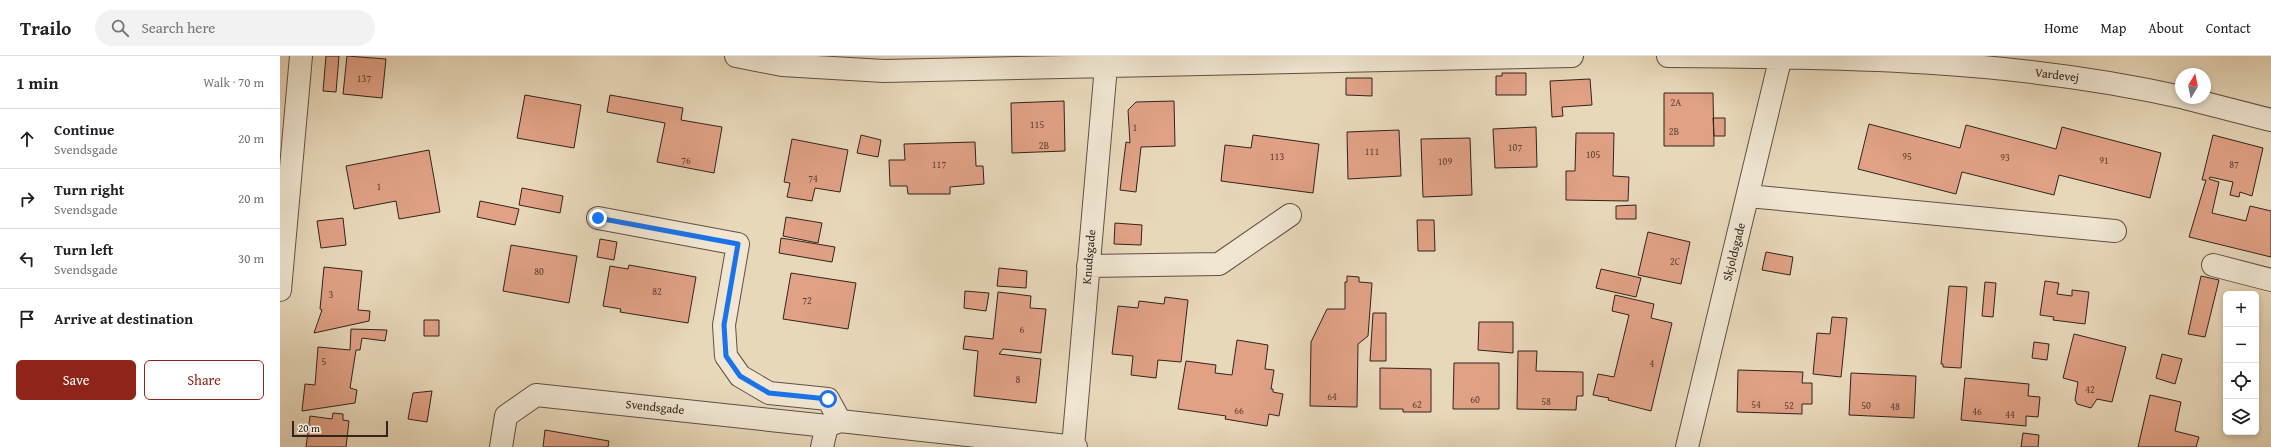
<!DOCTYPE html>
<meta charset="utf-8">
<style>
:root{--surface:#fff;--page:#f2f2f2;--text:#202124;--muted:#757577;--line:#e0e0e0;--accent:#8f2418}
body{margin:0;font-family:"Gentium Book Plus",serif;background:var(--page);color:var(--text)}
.controls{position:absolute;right:12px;bottom:12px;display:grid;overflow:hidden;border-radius:6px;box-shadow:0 2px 6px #0003}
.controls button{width:36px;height:36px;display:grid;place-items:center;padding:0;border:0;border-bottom:1px solid var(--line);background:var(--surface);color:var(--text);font:20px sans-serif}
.compass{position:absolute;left:1895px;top:12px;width:36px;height:36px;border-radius:50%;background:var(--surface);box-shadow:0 2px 6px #0003;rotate:10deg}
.scale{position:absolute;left:12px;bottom:10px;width:96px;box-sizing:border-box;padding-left:4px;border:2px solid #32231c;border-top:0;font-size:11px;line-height:14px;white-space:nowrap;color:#32231c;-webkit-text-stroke:3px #f0e6d2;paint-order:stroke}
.stop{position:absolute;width:12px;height:12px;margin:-9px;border:3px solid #1a73e8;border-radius:50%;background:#fff}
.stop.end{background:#1a73e8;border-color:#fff;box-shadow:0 1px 4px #0008}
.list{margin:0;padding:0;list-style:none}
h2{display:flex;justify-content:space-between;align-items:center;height:52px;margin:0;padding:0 16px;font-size:17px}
h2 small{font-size:13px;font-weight:400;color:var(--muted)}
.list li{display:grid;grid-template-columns:26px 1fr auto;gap:12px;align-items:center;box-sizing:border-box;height:60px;padding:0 16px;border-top:1px solid var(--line)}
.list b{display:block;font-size:15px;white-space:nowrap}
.list p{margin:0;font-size:13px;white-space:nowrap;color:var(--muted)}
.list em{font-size:13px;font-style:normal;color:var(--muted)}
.actions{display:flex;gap:8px;padding:12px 16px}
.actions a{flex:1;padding:9px 0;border:1px solid var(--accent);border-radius:6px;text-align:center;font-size:14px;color:var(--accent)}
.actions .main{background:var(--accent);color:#fff}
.icon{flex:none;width:22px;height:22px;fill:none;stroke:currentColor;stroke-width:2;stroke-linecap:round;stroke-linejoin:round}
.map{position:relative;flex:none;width:1991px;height:391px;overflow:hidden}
header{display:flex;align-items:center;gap:24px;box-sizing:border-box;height:56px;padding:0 20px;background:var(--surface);border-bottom:1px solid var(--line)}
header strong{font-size:19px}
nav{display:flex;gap:22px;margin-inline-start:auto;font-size:14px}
.search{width:280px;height:36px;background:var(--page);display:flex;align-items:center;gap:10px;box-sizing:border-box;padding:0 14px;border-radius:22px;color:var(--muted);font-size:15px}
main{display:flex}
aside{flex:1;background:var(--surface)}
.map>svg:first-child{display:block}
</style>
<header>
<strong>Trailo</strong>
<div class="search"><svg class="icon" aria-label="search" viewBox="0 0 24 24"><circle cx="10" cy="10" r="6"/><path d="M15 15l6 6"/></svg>Search here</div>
<nav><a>Home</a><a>Map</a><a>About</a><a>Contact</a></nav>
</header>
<main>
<aside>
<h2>1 min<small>Walk · 70 m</small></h2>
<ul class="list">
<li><svg class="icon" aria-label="ahead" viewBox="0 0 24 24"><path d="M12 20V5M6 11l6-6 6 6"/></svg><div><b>Continue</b><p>Svendsgade</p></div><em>20 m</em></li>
<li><svg class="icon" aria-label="right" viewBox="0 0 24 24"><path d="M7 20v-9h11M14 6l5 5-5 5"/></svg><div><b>Turn right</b><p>Svendsgade</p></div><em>20 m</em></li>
<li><svg class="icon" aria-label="left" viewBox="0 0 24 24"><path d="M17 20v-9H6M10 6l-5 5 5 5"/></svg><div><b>Turn left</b><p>Svendsgade</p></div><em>30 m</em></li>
<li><svg class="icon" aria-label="arrive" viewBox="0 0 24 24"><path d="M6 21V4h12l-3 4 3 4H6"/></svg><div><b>Arrive at destination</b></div></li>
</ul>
<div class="actions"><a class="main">Save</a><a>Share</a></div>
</aside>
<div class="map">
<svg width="1991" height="391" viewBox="0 0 1991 391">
<rect width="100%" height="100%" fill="#e8d8ba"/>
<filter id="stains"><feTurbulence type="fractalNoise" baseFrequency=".005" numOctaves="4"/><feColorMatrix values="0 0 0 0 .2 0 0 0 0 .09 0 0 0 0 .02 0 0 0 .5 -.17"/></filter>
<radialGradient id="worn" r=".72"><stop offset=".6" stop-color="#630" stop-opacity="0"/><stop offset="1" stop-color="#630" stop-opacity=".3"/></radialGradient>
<!-- building -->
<path fill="#e0a185" stroke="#32231c" d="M46,0H59L56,36L43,35Z
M67,0L106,3L102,42L63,38Z
M1222,17H1246V39H1216V20H1222Z
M1066,22H1092V40L1066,39Z
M1310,23L1312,49L1282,51L1283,60L1272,61L1270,25Z
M1384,37H1433L1434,90H1384Z
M245,39L301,49L294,92L237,82Z
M330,39L403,52L401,64L442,71L434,117L377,106L385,67L327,56Z
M784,45L785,95L732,97L731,47Z
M894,45L895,90L861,91L856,136L840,134L846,86L850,87L848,54L856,46Z
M1433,62H1445V80H1434Z
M1589,68L1680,92L1686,69L1776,93L1782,71L1881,97L1870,142L1779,119L1774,139L1682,116L1676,138L1578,113Z
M1256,71L1257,111L1215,112L1213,73Z
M1119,74L1121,120L1068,123L1067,76Z
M1296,77H1334L1333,120L1349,121L1348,145L1286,144V115H1295Z
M581,79L601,84L598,101L577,97Z
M973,79L1039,88L1033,137L941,125L945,89L971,92Z
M1933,79L1983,92L1972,140L1960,136L1959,141L1950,139L1953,126L1930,121L1929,123L1939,126L1932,157L1966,165L1970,150L1991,155V201L1909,181L1926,124H1922Z
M1190,82L1192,139L1143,141L1141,83Z
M512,83L568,94L560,136L535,132L532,145L507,141L510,127L504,126Z
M695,86L696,110H703L704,128L670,131V138H628L627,130H610L609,104H625L624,88Z
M149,94L160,156L119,163L116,145L74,153L66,110Z
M242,132L283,140L280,157L239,149Z
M200,145L239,153L235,169L197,161Z
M1356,149V163H1336V150Z
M506,161L542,167L538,187L503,180Z
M63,162L66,189L41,192L37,165Z
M1137,164H1154L1155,195H1138Z
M835,167L862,169L861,189L834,188Z
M1368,176L1410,186L1401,228L1358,219Z
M501,182L555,191L552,206L499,197Z
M320,183L337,186L334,204L317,201Z
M231,189L297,200L289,247L223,235Z
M1486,196L1513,201L1510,219L1482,214Z
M349,209L416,221L408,267L340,256L341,253L323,250L330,210L348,213Z
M44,211L82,215L78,254L90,255L89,265L34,277L42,254L40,253Z
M719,212L747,215L746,232L717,230Z
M1321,213L1361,222L1356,241L1316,232Z
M511,217L576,227L568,273L503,263Z
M1067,220L1079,221V226L1092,227L1088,280L1078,288L1077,351L1030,350L1031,286L1047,253H1065V226H1067Z
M1921,220L1939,224L1925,281L1908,278Z
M1765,225L1779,227L1777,238L1792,240V234L1809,236L1805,268L1773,264L1774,261L1760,259Z
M1705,226L1716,227L1713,261L1702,260Z
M1669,230L1687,231L1681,312L1663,311V308H1661Z
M685,235L709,237L706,255L684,252Z
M718,236L751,240L750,252L766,253L761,297L723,293L719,298L761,303L756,347L694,340L698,295L683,293L685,280L713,283Z
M1335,239L1374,248L1371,262L1392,267L1371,355L1328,344L1329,342L1313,339L1318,318L1334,321L1349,259L1332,255Z
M885,241L908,244L901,306L878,304L876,322L851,319L853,300L832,298L838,250L858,252L859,245L884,248Z
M1093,257H1106V305H1090Z
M1552,261L1567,262L1561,321L1533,318L1537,277L1550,278Z
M144,264H159V280H144Z
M1199,266H1233V297L1198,294Z
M71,273L107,274L105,285L82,282L80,294H76L70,332L77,334L75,347L22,355L25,328L35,329L38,291L70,294Z
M1794,278L1846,291L1832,346L1817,343L1811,352L1797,348L1795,344L1798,326L1783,322Z
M957,284L988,289L985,313L994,314L991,333H993V336L1003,338L999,360L989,358L987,370L945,363L946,360L898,353L906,305L936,309L935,317L952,319Z
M1754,286L1769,288L1767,304L1752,302Z
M1238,295H1257L1256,315L1303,316V340H1297L1296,354L1237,353Z
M1882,298L1902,303L1895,328L1876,322Z
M1174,307H1219V353H1173Z
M1100,312L1151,313V356H1123V353H1100Z
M1458,314L1523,316L1522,327H1532V348H1522V358L1457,356Z
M1571,317L1636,320L1634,362L1569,359Z
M1685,322L1749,328L1748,340L1760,341L1758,361L1746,360V370L1681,364Z
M152,335L147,366L128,363L133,337Z
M1870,339L1901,346L1895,375L1919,381L1916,391H1858Z
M53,357L63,358V364L69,365L66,391H26L30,360L52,363Z
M265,374L329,385L328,391H263Z
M1743,377L1759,379L1758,391H1741Z"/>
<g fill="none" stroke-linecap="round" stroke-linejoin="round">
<defs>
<path id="minor" d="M456,0L502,9L604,15L1292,0
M1388,0C1559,1 1733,3 1901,41
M1905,42L1991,64
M1468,140L1835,175
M318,162L458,188L444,269L446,300L460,320L489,337L548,343L560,365L796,391
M1933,209L1991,224
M808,210L939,208L1010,159
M0,234L21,0
M221,391L226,360L256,339L547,370L560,365
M542,391L547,370
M793,391L826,10
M1407,391L1501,0"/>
</defs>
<!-- minor casing -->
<use href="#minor" stroke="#605044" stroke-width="24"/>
<!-- minor -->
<use href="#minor" stroke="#f0e6d2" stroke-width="22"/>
</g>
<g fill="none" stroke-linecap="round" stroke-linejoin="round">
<!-- route -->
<path stroke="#1a73e8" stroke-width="5" d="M318,162L458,188L444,269L446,300L460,320L489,337L548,343"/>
</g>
<g text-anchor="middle" stroke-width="4" stroke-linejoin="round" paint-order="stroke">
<!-- number labels -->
<g font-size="10" fill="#5e4236">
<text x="84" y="26">137</text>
<text x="1396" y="50">2A</text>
<text x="757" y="72">115</text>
<text x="855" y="75">1</text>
<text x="1394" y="79">2B</text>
<text x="764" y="93">2B</text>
<text x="1235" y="95">107</text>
<text x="1092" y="99">111</text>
<text x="1313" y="102">105</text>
<text x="997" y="104">113</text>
<text x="1627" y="104">95</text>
<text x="1725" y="105">93</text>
<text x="406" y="108">76</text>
<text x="1824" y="108">91</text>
<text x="1165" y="109">109</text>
<text x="659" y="112">117</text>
<text x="1954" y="112">87</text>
<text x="533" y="126">74</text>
<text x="99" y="134">1</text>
<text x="1395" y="209">2C</text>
<text x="259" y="219">80</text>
<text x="377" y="239">82</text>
<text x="51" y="242">3</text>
<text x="527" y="248">72</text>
<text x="742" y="277">6</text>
<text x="44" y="309">5</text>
<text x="1372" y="311">4</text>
<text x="738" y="327">8</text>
<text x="1810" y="337">42</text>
<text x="1052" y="344">64</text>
<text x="1195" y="347">60</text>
<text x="1266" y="349">58</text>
<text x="1137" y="352">62</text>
<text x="1476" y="352">54</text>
<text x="1509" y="353">52</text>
<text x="1586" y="353">50</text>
<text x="1615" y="354">48</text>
<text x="959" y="358">66</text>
<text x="1697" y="359">46</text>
<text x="1730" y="362">44</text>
</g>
<!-- street labels -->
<g font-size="12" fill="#32231c" stroke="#f0e6d2">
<text transform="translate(1777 19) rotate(7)" y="4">Vardevej</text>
<text transform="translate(1454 196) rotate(-76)" y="4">Skjoldsgade</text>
<text transform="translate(809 201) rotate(-85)" y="4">Knudsgade</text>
<text transform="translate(375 351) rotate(6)" y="4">Svendsgade</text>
</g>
</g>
<rect width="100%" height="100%" filter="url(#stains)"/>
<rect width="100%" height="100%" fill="url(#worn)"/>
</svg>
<div class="controls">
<button>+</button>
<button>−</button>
<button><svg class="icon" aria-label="locate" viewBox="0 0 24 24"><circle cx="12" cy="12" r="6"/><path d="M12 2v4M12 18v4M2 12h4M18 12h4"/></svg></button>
<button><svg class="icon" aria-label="layers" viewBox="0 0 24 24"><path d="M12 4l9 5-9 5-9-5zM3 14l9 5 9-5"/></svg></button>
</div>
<svg class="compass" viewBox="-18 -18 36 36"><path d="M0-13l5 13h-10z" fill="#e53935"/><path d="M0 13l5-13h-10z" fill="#757577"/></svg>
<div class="scale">20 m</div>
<div class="stop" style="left:548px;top:343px"></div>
<div class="stop end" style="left:318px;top:162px"></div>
</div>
</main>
